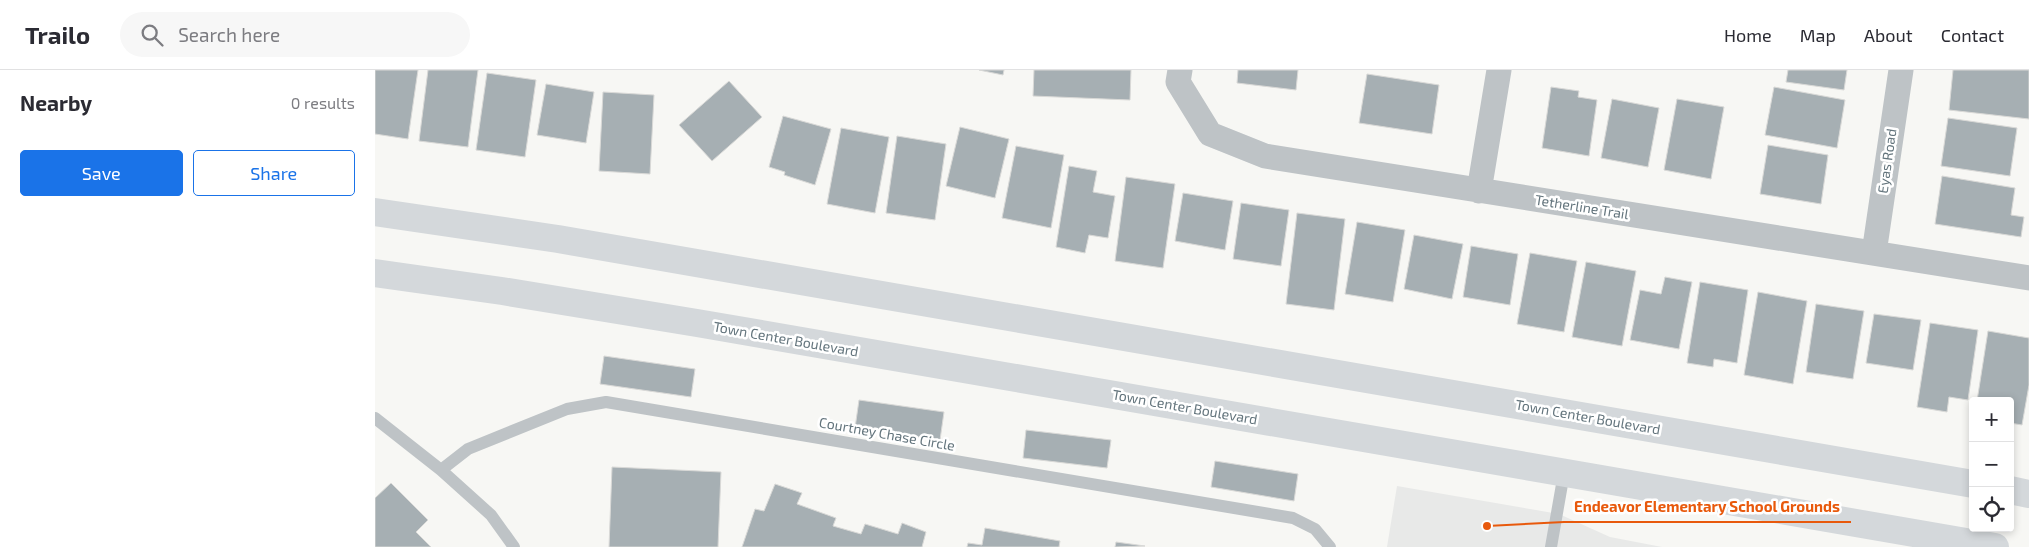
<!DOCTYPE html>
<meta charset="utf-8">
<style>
:root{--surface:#fff;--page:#f7f7f7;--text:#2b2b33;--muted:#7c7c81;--line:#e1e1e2;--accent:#1a73e8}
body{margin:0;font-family:"Exo 2",sans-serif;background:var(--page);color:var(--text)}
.controls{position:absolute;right:15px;bottom:15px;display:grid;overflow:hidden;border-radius:5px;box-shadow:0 2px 8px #0003}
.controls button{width:45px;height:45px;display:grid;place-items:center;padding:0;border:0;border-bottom:1px solid var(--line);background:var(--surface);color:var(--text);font:25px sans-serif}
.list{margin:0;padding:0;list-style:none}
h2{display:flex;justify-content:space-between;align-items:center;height:65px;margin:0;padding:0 20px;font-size:21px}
h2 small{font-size:16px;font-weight:400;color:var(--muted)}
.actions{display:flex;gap:10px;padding:15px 20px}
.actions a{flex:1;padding:11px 0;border:1px solid var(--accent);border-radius:5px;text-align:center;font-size:18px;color:var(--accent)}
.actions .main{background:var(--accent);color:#fff}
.icon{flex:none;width:28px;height:28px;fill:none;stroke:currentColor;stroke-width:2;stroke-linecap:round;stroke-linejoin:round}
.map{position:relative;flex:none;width:1654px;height:477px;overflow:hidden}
header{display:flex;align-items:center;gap:30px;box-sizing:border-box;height:70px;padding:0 25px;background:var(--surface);border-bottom:1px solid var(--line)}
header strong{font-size:24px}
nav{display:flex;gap:28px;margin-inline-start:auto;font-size:18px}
.search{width:350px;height:45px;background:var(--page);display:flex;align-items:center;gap:12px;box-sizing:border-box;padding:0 18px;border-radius:28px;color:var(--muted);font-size:19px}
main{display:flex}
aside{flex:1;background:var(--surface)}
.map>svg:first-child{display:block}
</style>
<header>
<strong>Trailo</strong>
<div class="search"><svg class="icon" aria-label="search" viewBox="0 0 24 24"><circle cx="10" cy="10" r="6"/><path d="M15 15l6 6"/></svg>Search here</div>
<nav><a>Home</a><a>Map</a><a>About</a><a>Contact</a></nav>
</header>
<main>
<aside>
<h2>Nearby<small>0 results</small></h2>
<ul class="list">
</ul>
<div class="actions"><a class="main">Save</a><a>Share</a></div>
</aside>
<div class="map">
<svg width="1654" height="477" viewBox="0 0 1654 477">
<rect width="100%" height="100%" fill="#f7f7f4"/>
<!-- built -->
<path fill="#e8e9e8" d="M1022,416L1184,444L1235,467L1287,477H1012Z"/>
<!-- building -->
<path fill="#a6afb3" stroke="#d9d9d7" d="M0,0H43L33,69L0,64Z
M53,0H103L93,77L44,71Z
M604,0H629L628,5Z
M659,0H756L755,30L658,26Z
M863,0H923L921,20L862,13Z
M1413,0H1472L1469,20L1411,12Z
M1578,0H1654V49L1574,40Z
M112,3L161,10L150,87L101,80Z
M992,4L1064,15L1057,64L984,53Z
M354,11L387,47L337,91L304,55Z
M171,14L219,22L211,73L162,65Z
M1176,17L1204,21L1203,27L1222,30L1214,86L1167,78Z
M1399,17L1470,30L1462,78L1390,65Z
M228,22L279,25L275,104L224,101Z
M1237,29L1284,38L1273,97L1226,88Z
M1302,29L1349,37L1336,109L1289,100Z
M408,46L456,59L440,115L409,105L410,102L394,97Z
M1573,48L1642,58L1635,106L1566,96Z
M585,57L634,69L620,128L571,116Z
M466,58L514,67L500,143L452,134Z
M522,66L571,74L560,150L511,143Z
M1393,75L1453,85L1446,134L1385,124Z
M641,76L689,85L676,158L627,148Z
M694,96L722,101L718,122L740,126L733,168L714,165L710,183L681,177Z
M1567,106L1640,118L1636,145L1649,147L1646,167L1560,154Z
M751,107L800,114L788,198L740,191Z
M808,123L858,131L850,180L800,171Z
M866,133L914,140L906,196L858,189Z
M922,143L970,149L959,240L911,234Z
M982,152L1030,160L1018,232L970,224Z
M1039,165L1088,174L1077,229L1029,219Z
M1096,176L1143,184L1135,235L1088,227Z
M1155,183L1202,191L1189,262L1142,254Z
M1211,192L1261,201L1247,276L1197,267Z
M1290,207L1317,212L1304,279L1255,270L1265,220L1286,224Z
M1325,212L1373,220L1362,293L1339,289L1338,297L1312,293Z
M1383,222L1432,231L1418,314L1369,305Z
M1441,234L1489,241L1478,309L1431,302Z
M1499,244L1546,250L1538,300L1491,293Z
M1555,253L1603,260L1593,330L1574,327L1572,342L1542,337Z
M1613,261L1654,268V315L1647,355L1635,353V331H1602Z
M229,286L320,299L316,327L225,314Z
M484,330L569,342L565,370L480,358Z
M651,360L736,370L732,398L648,388Z
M840,391L923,404L919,431L836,417Z
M237,397L346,402L343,477H234Z
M16,413L53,450L41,462L56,477H0V428Z
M400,414L427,423L422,434L461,448L458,456L486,464L490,454L523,464L527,453L551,462L547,477H367L380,439L389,441Z
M610,458L685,471L684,477H592L593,473L607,475Z
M741,472L770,476L740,477Z"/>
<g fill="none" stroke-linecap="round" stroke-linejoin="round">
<!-- service -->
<path stroke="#bec3c6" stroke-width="12" d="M0,348L66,400L116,445L139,477
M66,400L93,379L192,339L231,332L918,448L940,459L955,477
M1176,477L1189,403"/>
<!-- minor -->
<path stroke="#bec3c6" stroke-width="25" d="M805,0L803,12L835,64L890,86L1654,208
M1104,121L1124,0
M1499,183L1526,0"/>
<!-- secondary -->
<path stroke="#d4d8db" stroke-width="28" d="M0,142L183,169L1598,414
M0,203L127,221L322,253L1620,477
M1635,420L1654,424"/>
</g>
<g text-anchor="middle" stroke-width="5" stroke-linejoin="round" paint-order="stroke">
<!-- street labels -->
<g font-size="14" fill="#64757d" stroke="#fff">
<text transform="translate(1512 91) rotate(-82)" y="5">Eyas Road</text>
<text transform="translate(1207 137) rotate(9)" y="5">Tetherline Trail</text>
<text transform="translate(411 269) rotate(10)" y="5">Town Center Boulevard</text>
<text transform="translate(810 337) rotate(10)" y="5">Town Center Boulevard</text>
<text transform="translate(1213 347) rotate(10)" y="5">Town Center Boulevard</text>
<text transform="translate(512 364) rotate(10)" y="5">Courtney Chase Circle</text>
</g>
</g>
<!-- callouts -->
<path fill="none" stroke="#e8590c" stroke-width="2" d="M1112 456L1189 452H1476"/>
<circle fill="#e8590c" stroke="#fff" stroke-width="2" cx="1112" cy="456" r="5"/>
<g font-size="15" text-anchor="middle" font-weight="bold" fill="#e8590c" stroke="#fff" stroke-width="5" stroke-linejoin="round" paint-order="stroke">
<text x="1332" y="442">Endeavor Elementary School Grounds</text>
</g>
</svg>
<div class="controls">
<button>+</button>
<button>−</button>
<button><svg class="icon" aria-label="locate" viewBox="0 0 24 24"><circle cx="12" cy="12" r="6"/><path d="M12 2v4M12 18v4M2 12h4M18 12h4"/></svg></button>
</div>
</div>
</main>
